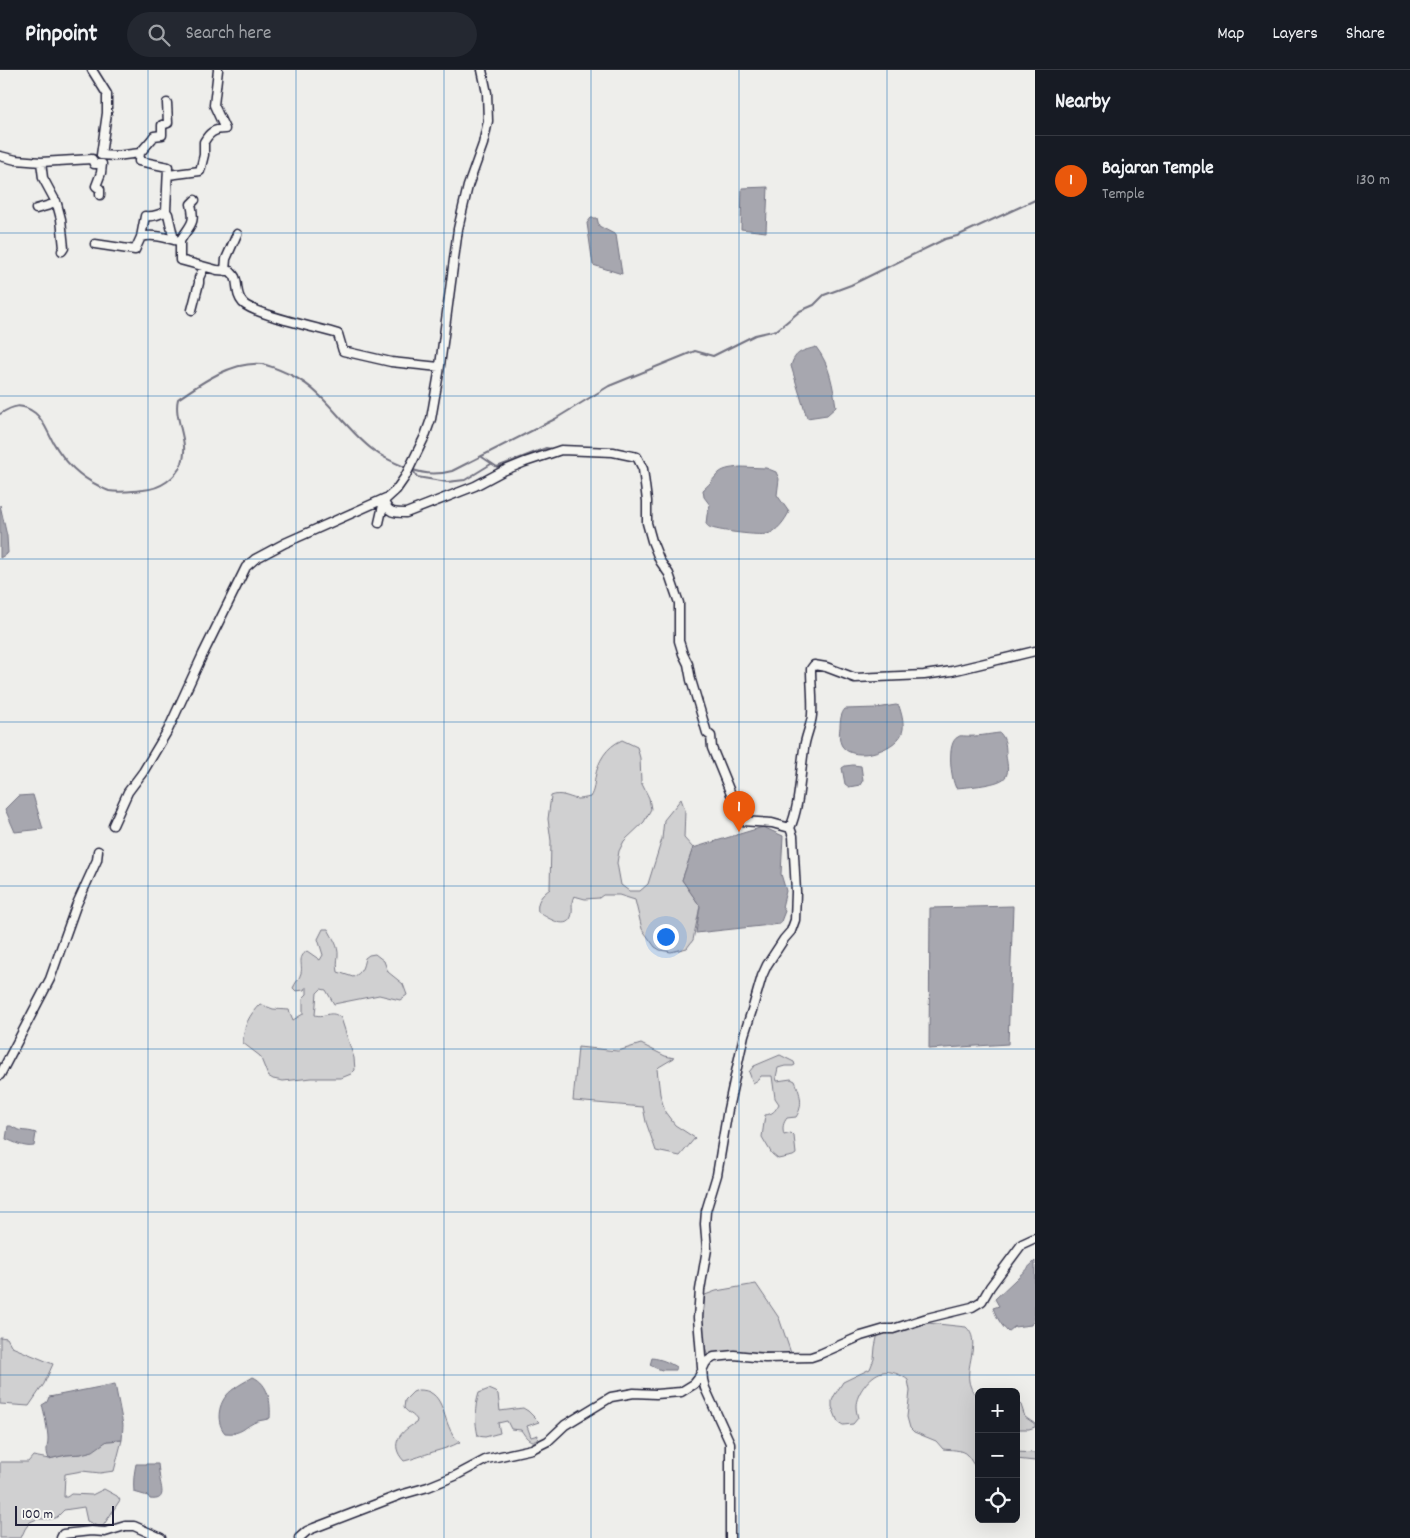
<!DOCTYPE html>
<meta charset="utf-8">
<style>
:root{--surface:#171b24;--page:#242831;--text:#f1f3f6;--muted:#9ea1a6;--line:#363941;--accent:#ea580c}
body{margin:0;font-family:Dekko,sans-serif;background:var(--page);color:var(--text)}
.controls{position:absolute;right:15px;bottom:15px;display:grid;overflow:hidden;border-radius:8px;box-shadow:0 5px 20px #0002}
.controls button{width:45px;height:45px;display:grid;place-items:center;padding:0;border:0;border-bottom:1px solid var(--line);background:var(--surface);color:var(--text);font:25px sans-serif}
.scale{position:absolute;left:15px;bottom:12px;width:99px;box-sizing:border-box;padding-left:5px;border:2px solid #22223b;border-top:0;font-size:14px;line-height:18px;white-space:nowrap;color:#22223b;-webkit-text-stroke:4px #f6f6f2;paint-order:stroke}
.you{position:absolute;left:665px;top:866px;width:18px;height:18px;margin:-12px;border:4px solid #fff;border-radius:50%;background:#1a73e8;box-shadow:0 0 0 8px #1a73e833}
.badge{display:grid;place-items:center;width:32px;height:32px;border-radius:50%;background:var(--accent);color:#fff;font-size:16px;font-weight:700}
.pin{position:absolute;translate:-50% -41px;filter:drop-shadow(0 1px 2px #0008)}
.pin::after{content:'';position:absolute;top:26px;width:18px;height:15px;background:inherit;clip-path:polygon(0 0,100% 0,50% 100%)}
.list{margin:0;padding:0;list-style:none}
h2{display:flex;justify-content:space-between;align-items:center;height:65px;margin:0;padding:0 20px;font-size:21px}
h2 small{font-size:16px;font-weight:400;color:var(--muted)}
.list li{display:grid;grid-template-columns:32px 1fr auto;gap:15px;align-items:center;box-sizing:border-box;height:90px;padding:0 20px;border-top:1px solid var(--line)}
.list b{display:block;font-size:19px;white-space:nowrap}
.list p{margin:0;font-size:16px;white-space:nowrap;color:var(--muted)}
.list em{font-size:16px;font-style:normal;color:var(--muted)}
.icon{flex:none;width:28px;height:28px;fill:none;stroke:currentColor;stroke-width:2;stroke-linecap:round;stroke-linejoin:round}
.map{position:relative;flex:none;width:1035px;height:1468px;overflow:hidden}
header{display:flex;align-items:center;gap:30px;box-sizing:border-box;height:70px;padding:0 25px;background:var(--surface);border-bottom:1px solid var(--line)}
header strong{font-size:24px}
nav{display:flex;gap:28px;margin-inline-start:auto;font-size:18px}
.search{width:350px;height:45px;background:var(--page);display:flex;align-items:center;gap:12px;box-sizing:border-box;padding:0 18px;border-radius:28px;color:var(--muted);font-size:19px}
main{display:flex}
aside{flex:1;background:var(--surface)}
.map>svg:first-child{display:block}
</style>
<header>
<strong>Pinpoint</strong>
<div class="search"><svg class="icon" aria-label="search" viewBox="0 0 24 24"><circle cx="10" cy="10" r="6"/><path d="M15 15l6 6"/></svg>Search here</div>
<nav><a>Map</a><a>Layers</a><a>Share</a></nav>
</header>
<main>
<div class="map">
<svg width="1035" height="1468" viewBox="0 0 1035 1468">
<rect width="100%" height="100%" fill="#eeeeeb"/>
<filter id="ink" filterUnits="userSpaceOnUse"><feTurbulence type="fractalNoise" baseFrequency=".02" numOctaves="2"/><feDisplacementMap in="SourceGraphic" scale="10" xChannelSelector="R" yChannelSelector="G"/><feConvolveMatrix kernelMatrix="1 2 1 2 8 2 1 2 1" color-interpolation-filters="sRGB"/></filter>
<g filter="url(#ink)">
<!-- green -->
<path fill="#d0d0d1" stroke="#797986" d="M622,670L637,677L640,688L641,712L649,728L651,739L644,752L624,771L619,781L617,793L621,815L629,821H640L648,814L662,769L664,750L681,729L685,740L684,768L693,778L682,810L700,836L693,870L687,878L671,882L660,880L655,877L642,859L635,830L619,825H603L599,828L585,829L574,826C570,833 574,840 571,847C566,861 545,846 538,842C536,831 542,825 550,819L551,771L548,749L551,726C561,722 567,727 577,729C581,729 586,728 590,727C594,721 594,715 595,708C598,691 606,677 622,670Z
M323,859H328C332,867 339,876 338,886C337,891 337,896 338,902L353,907C362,903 363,897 365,888L369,885L375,884L384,891L388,902L403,914L407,925L400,930L379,925L334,934L326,920L321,919L317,923L315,945C326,948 331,939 341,948L354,988L355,1000L351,1004L341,1008H312L283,1011L273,1009L268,1006L260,986L243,973C243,957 249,945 260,934L273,939L289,940L293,950L303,944V928L307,924V918H305L304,920L296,921L293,918C295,913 300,908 301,903C303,894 297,888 307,881L320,890L323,885L318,869Z
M641,974L665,986L674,988L659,997L657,999L660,1024L665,1042L675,1055L695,1068L680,1086L656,1081L646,1052L643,1037L573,1031L578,977L618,981Z
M780,985L794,992L795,995L793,996H785L778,998L776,1007L777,1011L791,1009L795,1011C800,1023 804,1035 796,1047L787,1048C783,1053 782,1058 784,1065L791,1063L794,1066L796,1084L793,1086L778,1089L772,1084L762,1067L765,1045C773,1044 775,1041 779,1034L775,1028L772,1006H761L758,1010L753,1013L749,1002L754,996Z
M756,1214L779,1248L792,1286C765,1280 736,1282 708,1286C699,1263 702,1248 705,1225L716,1221Z
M928,1253L966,1257C981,1270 966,1294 969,1311C970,1318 974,1324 979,1329V1398H977C972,1394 971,1389 967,1385C962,1379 950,1380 943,1379L936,1371L914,1362L910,1358L907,1347L910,1321L908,1310C902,1305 890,1300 882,1302C870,1305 856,1324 856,1336C856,1340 857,1344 858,1348L853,1354L843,1355L838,1352L832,1337V1331L834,1326L843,1312L870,1299L874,1289L875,1277L878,1263Z
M0,1267L7,1268L12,1277L53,1294L44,1314L29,1336L0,1334Z
M489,1319L496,1322L498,1324L500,1341L523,1338L528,1341L539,1352L527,1356L531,1367L538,1365L537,1371C528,1372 526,1367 521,1360L511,1359L507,1351L498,1353L500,1363L485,1367L478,1366C475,1352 474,1338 479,1323Z
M418,1320C444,1319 442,1347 452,1363C454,1367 458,1370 460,1372C451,1377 443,1379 433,1382C423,1385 414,1389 404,1391C388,1374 401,1361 416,1353L417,1350C413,1344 409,1344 404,1338L405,1330L413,1322Z
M1016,1330L1021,1335L1025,1347L1035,1354V1357L1029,1359H1016Z
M122,1370L114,1401L100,1403L82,1401L65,1404L64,1427H67L71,1424L92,1425L104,1419L117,1426L120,1430L103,1456H97L87,1451L84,1437L64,1440L57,1447L52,1449H37L30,1452L25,1459L21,1468H0V1392H28L33,1386L49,1389L66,1385L81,1384L107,1371Z
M1016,1382L1035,1383V1391L1016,1389Z"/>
<!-- water -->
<path fill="#a7a7af" stroke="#727281" d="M768,117L766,162L741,159L742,118Z
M591,148H597L599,156L616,165L622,204L593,195L587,153Z
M816,277C830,295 833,316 836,337L827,345L807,348L791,296C795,281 803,281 816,277Z
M741,397L766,398L776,402L779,409L777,425L789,442C785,450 777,462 767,464C759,466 720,461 712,458C708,457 708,456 706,454L707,445L710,435L704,427L703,420C721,404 714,399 741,397Z
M0,435L7,466L8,483L0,488Z
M896,635L899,636C901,642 904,652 903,659C901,679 854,694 842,676C839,671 839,663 840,657C840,651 841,643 845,639L877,638Z
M1000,663C1006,669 1006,678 1006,686C1007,692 1009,701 1006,706C1002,715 967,717 956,718C951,709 946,672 958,667C960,665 963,666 965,666C977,667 989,664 1000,663Z
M853,695L861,696L863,710L860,715L849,717L845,714L842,698L845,696Z
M33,725L43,759L15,762L5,739L18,726Z
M763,757L783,766L781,804L786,821L782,837L785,841L780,854L696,863L700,836L682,810L693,778Z
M1013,836L1008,974L929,979L930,838Z
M8,1056H11C21,1063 25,1059 36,1063L34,1076C24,1078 14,1072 6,1069Z
M1035,1191V1248L1031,1255L1014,1257L1008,1262C1001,1255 997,1248 993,1238L999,1236L995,1229Z
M652,1288C661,1289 668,1292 676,1297V1300H662L656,1298L650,1295Z
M253,1307C269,1314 271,1333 270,1348C266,1350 262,1350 258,1351C244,1356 243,1365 225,1363C216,1353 218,1336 226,1326C232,1318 245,1312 253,1307Z
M115,1314L123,1355L122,1370L107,1371L93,1381L81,1384L66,1385L49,1389C45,1379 48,1377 48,1368C48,1362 44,1340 42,1335L47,1332L49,1327Z
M136,1394H158C159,1399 159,1405 160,1410C162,1420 166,1431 150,1429L148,1426L134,1422C133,1412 134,1403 136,1394Z"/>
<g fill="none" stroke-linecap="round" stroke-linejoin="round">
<!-- stream -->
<path stroke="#727281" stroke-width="2" d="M0,344C14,335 21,333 35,343C43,349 48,363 53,372C64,391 78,406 99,416C102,418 106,420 109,421C120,423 132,421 143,420C160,419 176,408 182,393C190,371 173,349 178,329C201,313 232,291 262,294C272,296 282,301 291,305C301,310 311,317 319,325C337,342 353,365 373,380C383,388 395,393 407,398
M482,387L497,397L546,378L552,379
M411,399C425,405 437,405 452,401L555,349L609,316L695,281L713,286L755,265L777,260L800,241L814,235L824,225L851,215L945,169L957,166L1035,130
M413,400L417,407L447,412L465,410L491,394"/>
<defs>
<path id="minor" d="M92,0L107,24V43L101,85L116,86L140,83L139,91L168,97L166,141L168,144L174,170L180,171V190L217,200L230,201C232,203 234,205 235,207C239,216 235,224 243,233C255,245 319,258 338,264L343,281L391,292L439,297
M140,83L152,69L154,66L162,65V55L168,53L167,33
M0,86L16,90L41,92L92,89L94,94H102L101,103L96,116L100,119V125
M41,92L43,108L57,134L61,149L64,178L62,181
M168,105L200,101L204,85V72C209,63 214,59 225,59L214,35L218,0
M36,139L50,135L56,131
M141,167C152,164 163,167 174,170
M180,171C190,154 196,155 191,134L195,130
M95,174L135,180L141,167L145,146C153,147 159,145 166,141
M225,201L226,189L237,164
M192,240L199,213V208L204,197
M384,431C388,443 394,443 406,443L475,416L503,401L525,392L561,380L613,382L637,387L643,399L647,431V453L652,471L660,491L669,504L679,533V571L683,584L688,594L691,610L707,663L711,666L712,678L742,751L772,753L790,758
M379,453L384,431L396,420L405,407L425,366L431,349L439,303L458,159L468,116L483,74L488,51L487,23L482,0
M113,755L128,722L143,702L168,660L203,584L246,497L255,489L285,473L386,428
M0,1005L50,909L76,836L97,790L98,781
M61,1468L63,1464L91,1461L105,1462L125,1456H134L161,1468
M299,1468L307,1461L314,1458L400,1425L428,1417L455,1406L487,1389L532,1379L548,1371L565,1355L611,1327L634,1323L656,1324L681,1322L694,1314L698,1309L706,1292L714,1287L734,1285L765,1288L811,1287L820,1284L861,1266L885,1259H893L927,1248L972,1237L982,1231L990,1217L1022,1174L1035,1168
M730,1468V1373L705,1318L703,1310L698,1248L700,1220L707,1179L705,1154L706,1141L717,1105L728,1039L744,965L753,937L762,906L767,895L784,869L791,861L795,850L796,822L793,766L790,758C800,736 800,704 804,679C805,667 811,657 812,645C813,630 811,615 811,599L814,595L826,597L855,608L924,605L952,601L1035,581"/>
</defs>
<!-- minor casing -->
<use href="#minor" stroke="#22223b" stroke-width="11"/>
<!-- minor -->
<use href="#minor" stroke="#f6f6f2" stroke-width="8"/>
</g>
</g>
<!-- grid -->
<path fill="none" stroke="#1f6fb2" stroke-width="1" stroke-opacity="0.55" d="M148,0V1468M296,0V1468M444,0V1468M591,0V1468M739,0V1468M887,0V1468M0,163H1035M0,326H1035M0,489H1035M0,652H1035M0,816H1035M0,979H1035M0,1142H1035M0,1305H1035"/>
</svg>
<div class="controls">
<button>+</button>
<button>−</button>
<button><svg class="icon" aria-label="locate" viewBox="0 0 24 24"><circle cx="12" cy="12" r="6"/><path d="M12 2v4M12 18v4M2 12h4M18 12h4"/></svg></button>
</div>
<div class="scale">100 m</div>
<div class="you"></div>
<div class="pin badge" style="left:739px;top:762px">1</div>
</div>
<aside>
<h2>Nearby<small></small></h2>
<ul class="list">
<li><span class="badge">1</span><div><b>Bajaran Temple</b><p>Temple</p></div><em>130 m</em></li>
</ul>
</aside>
</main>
